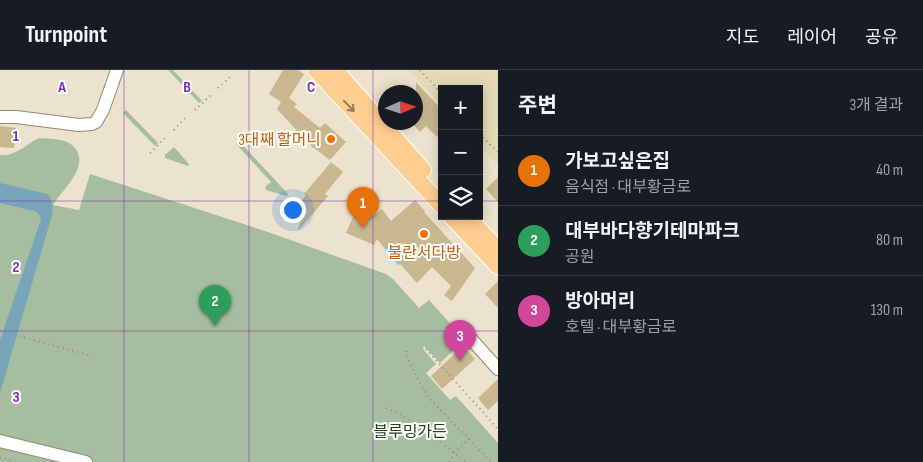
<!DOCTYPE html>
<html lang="ko">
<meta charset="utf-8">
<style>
:root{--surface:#171b24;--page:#242831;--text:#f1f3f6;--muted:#9ea1a6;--line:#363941;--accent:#0b8043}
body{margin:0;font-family:"Sofia Sans Condensed","Noto Sans KR",sans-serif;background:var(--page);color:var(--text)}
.controls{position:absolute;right:15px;top:15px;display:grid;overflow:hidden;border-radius:0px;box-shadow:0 2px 12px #0003}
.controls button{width:45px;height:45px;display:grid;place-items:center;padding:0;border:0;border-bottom:1px solid var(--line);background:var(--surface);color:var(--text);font:25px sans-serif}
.compass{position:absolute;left:378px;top:15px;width:45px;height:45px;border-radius:50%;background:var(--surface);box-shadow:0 2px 12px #0003;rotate:87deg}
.you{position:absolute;left:292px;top:139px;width:18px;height:18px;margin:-12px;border:4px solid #fff;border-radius:50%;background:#1a73e8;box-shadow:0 0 0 8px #1a73e833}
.badge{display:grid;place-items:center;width:32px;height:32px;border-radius:50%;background:var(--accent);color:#fff;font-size:16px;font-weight:700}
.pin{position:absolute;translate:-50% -41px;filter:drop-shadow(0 1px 2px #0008)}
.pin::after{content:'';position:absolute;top:26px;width:18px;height:15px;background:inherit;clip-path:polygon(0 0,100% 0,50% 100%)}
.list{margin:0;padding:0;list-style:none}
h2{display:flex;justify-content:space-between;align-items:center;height:65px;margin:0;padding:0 20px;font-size:21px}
h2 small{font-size:16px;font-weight:400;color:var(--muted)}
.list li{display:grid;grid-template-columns:32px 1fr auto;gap:15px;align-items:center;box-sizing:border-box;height:70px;padding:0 20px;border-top:1px solid var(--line)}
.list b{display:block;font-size:19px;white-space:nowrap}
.list p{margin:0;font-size:16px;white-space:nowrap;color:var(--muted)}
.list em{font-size:16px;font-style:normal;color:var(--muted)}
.icon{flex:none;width:28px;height:28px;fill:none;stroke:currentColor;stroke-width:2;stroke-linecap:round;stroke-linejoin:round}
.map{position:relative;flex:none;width:498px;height:392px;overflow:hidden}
header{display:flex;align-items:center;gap:30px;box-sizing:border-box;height:70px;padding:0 25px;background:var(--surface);border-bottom:1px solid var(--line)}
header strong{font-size:24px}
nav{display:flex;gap:28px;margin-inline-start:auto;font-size:18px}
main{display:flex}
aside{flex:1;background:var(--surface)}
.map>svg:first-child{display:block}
</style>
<header>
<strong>Turnpoint</strong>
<nav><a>지도</a><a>레이어</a><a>공유</a></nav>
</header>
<main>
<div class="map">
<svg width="498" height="392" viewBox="0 0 498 392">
<rect width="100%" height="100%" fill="#ece3ce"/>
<!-- green -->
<path fill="#a6be9f" d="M168,0H173L202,31L199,33Z
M126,40L158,73L155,76L123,43Z
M39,68C53,69 70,68 77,81C87,99 62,120 53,135L79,140L90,104L268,162L386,204L394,210L419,238L429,230L465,270L440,293L424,276L423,279L436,294L426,303L450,330L456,326L498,373V392H0V85C15,87 26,74 39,68Z
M239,71L288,124V125L286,126L266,120L265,117L271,112L236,74Z
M174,77L189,94V95L188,96L165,88V85Z"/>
<!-- sand -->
<path fill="#e4dab5" d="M408,0H498V94L479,75V19H442V36Z"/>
<!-- water -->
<path fill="#79a5bb" d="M0,113L47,124C53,130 53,136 52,145L0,323V270L41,149L39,144L34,141L0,133Z"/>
<!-- building -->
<path fill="#c8b78f" d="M283,0H298L304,4L289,28L297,34L294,37L320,58L325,53L346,72L330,90L314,78V79L277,39L281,32L269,24Z
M416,12L442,40V62L437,67L426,56L420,62L411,52H416V48L422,42L416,36Z
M0,56L16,58L14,78L0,77Z
M331,92L343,102L325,124L328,126L299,160L298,159L305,140L298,134L306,125L304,124Z
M498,107V132L486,119Z
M415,130L425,141L424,142L475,198L452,231L444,225L451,216L432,197L417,213L400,194L398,195L377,169L374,175L346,163L356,140L372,147L382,139L391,151Z
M498,211V238L485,224Z
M463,276L475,289L442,319L431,306Z
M498,309V331L488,340L478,328Z"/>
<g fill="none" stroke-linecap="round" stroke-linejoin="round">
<defs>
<path id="minor" d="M0,47H16L79,55L92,54L96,52L103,40L117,0
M463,260L498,299
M0,371L86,392"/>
<path id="major" d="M316,0L442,136
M335,0L423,100
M451,146L498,196
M467,146L498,180"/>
</defs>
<!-- minor casing -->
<use href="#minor" stroke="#928976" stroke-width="14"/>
<!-- major casing -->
<use href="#major" stroke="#fff" stroke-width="18"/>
<!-- path -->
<path stroke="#938c7d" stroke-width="2" stroke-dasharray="1 4" stroke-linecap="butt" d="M420,0L442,24
M218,18L230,7
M195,40L211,25
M174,60L185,48
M479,64L498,82
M150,83L165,68
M0,261L92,286
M426,279L498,359
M406,281V285L427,326L491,392
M386,338C417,351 439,371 466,392
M0,388L19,392
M449,392L454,383L469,369"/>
<!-- minor -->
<use href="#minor" stroke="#fff" stroke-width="12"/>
<!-- major -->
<use href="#major" stroke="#fdce8f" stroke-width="16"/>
</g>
<!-- one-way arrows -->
<defs><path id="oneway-shaft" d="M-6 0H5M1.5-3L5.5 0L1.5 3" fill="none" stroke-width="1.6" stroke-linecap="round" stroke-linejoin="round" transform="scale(1.25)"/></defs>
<use stroke="#967b55" href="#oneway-shaft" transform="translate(349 36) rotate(46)"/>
<!-- grid -->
<path fill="none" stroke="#7b2cbf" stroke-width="1" stroke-opacity="0.55" d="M124,0V392M249,0V392M373,0V392M0,131H442M479,131H498M0,261H498"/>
<!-- markers -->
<g fill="#e8710a" stroke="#fff" stroke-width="2">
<circle cx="331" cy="69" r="5"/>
<circle cx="424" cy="164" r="5"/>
</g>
<g text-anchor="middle" stroke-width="4" stroke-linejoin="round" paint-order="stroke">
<!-- food labels -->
<g font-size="16" fill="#c56008" stroke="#fff" text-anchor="end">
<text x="321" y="75">3대째 할머니</text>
<text x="424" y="188" text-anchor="middle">불란서다방</text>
</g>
<!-- park labels -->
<g font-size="16" fill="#1e4211" stroke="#fff">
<text x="410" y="367">블루밍가든</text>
</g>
</g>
<g font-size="16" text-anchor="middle" font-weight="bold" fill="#7b2cbf" stroke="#fff" stroke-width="4" stroke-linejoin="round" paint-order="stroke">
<text x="62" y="22">A</text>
<text x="187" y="22">B</text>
<text x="311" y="22">C</text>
<text x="16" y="71">1</text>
<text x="16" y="202">2</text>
<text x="16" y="332">3</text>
</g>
</svg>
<div class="controls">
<button>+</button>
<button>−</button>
<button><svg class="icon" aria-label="layers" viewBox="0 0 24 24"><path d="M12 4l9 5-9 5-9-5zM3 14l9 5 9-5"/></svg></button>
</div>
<svg class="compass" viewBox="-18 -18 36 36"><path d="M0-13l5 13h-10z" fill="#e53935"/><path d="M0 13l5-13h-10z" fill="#9ea1a6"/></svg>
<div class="you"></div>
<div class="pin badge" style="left:363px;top:158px;background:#e8710a">1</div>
<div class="pin badge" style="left:215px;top:256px;background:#2e9e5b">2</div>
<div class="pin badge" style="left:460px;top:291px;background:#d1479c">3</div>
</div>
<aside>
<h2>주변<small>3개 결과</small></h2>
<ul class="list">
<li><span class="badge" style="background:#e8710a">1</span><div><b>가보고싶은집</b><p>음식점 · 대부황금로</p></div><em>40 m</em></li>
<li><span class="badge" style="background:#2e9e5b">2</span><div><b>대부바다향기테마파크</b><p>공원</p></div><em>80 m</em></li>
<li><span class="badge" style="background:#d1479c">3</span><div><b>방아머리</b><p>호텔 · 대부황금로</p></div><em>130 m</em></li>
</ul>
</aside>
</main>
